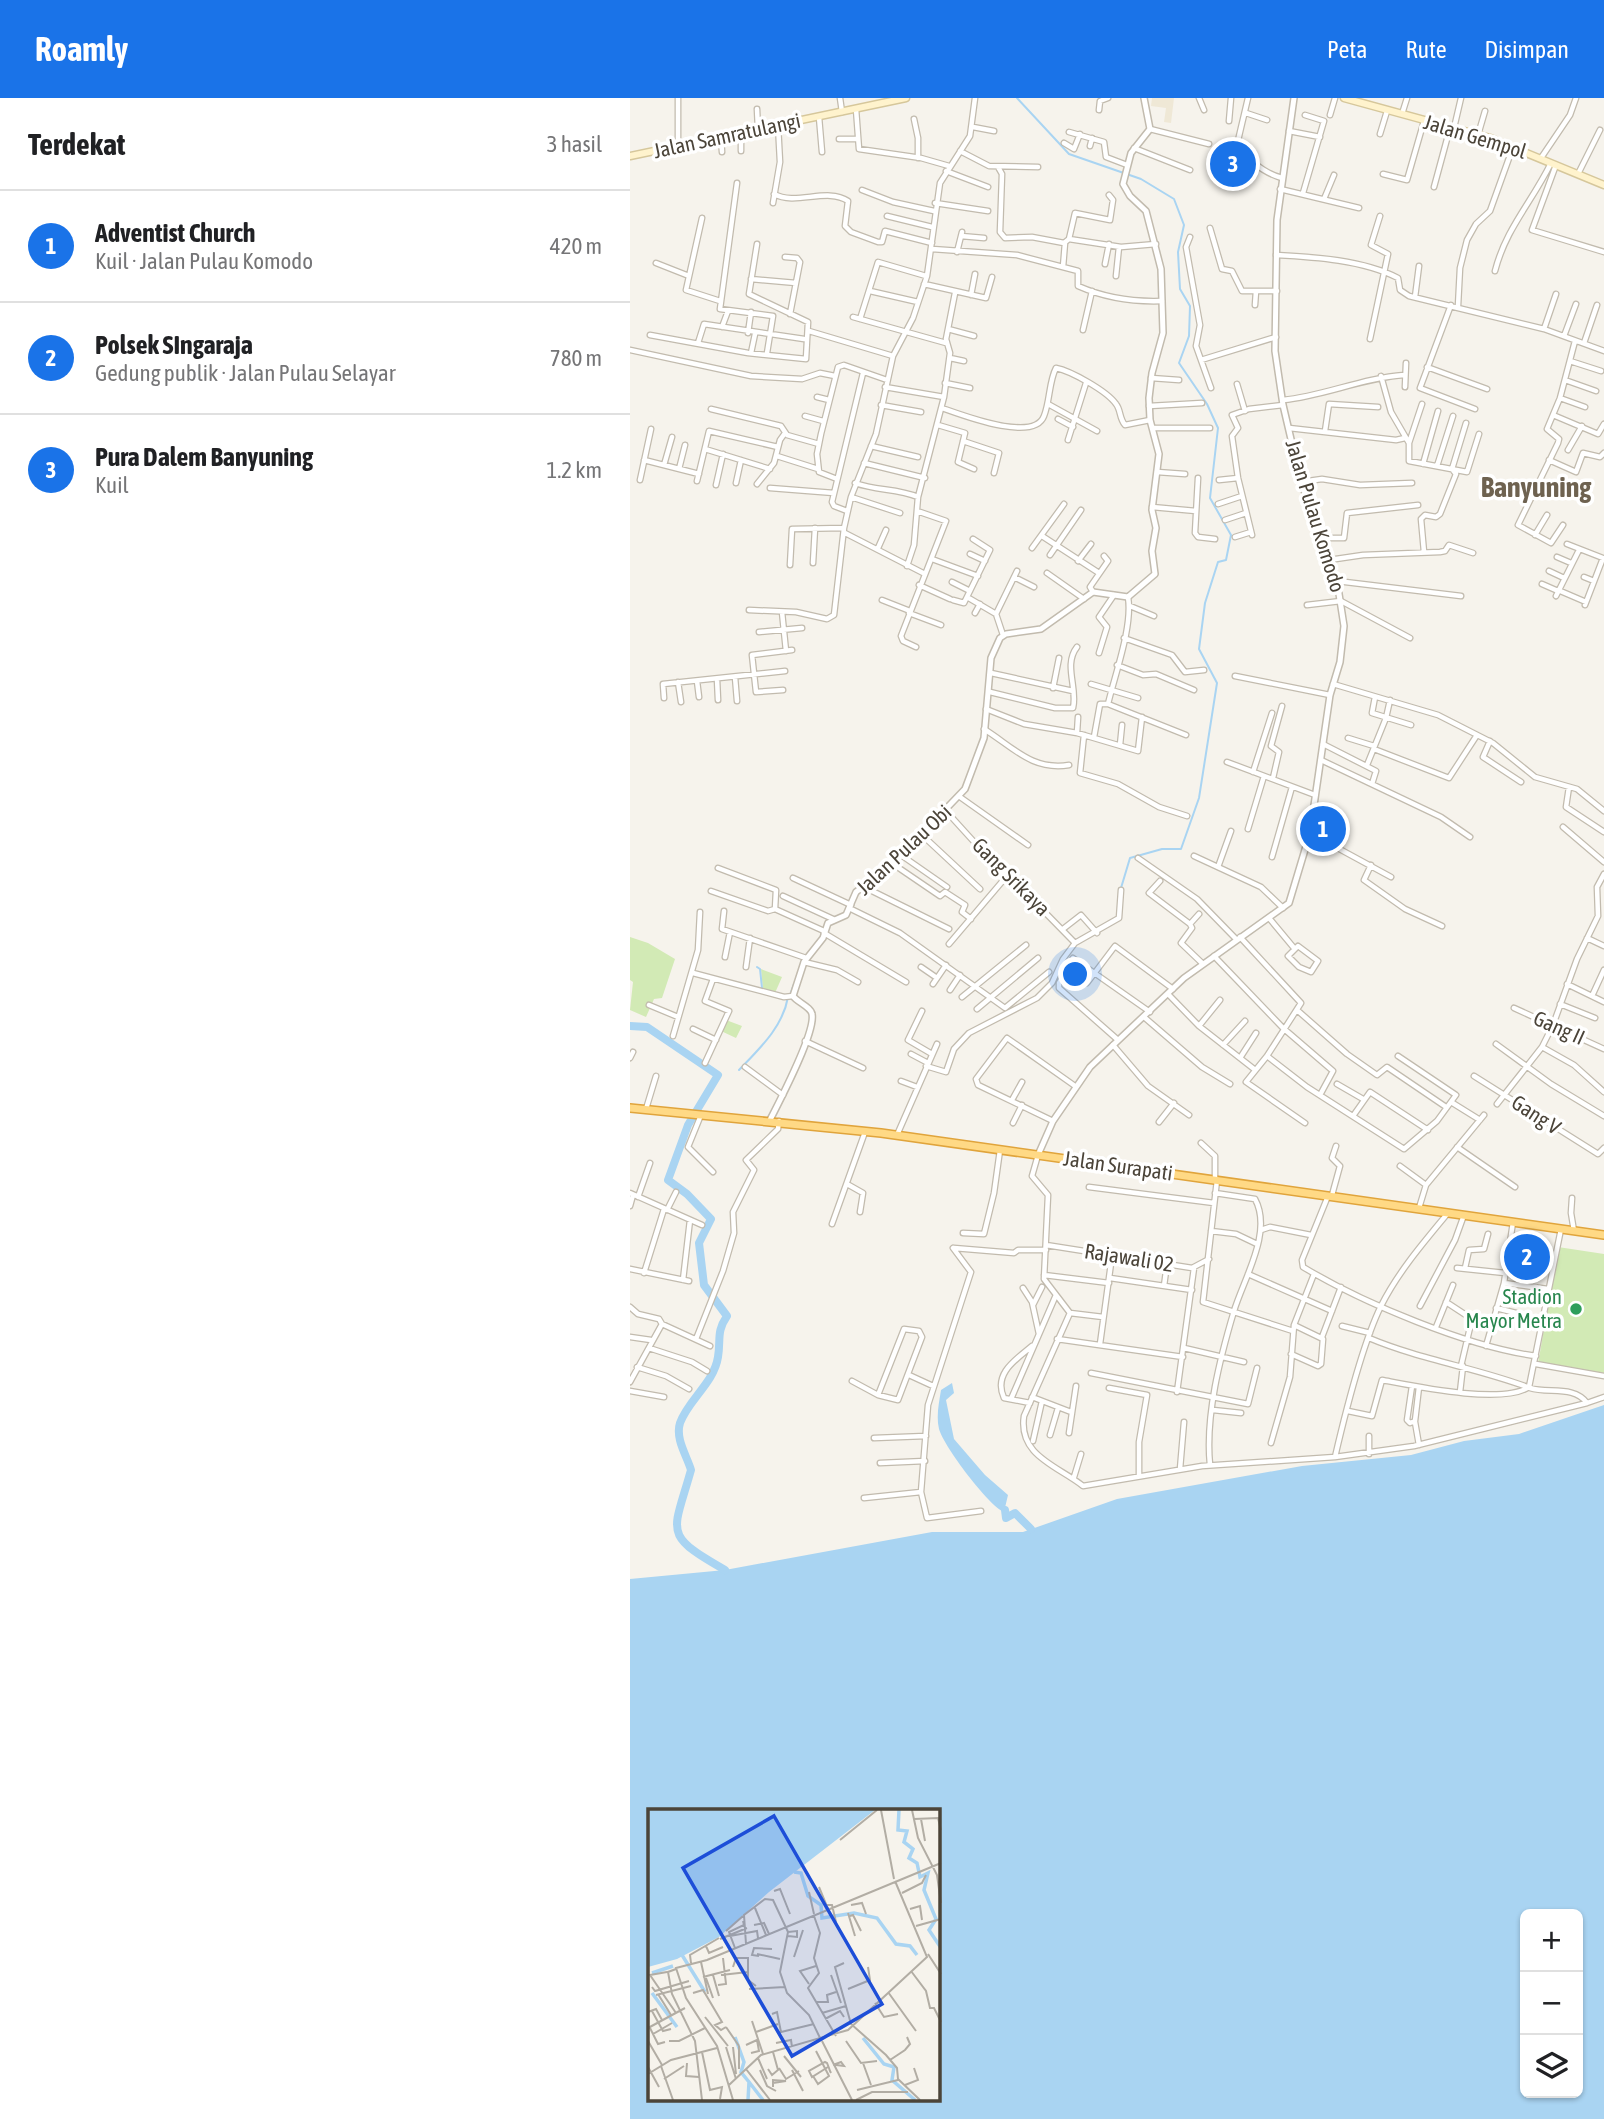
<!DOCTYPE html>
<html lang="id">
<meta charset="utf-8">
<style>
:root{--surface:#fff;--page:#f2f2f2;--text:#202124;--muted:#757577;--line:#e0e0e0;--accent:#1a73e8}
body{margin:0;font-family:"Asap Condensed",sans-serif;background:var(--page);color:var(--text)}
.controls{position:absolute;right:21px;bottom:21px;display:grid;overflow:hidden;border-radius:10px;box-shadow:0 2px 5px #0004}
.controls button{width:63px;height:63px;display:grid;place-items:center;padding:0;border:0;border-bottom:2px solid var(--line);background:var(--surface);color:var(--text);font:35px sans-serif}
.you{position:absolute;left:446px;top:877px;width:24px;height:24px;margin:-18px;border:5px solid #fff;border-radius:50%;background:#1a73e8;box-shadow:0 0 0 10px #1a73e833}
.badge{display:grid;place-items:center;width:46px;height:46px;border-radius:50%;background:var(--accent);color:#fff;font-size:23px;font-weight:700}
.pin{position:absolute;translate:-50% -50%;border:4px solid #fff;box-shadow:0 2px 7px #0006}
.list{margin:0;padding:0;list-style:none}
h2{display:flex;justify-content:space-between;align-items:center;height:91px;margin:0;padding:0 28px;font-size:30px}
h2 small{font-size:23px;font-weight:400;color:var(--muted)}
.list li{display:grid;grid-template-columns:46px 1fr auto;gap:21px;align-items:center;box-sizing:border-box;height:112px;padding:0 28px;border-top:2px solid var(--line)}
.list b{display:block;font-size:26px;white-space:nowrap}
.list p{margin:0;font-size:23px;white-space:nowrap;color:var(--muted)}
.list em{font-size:23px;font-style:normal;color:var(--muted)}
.icon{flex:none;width:38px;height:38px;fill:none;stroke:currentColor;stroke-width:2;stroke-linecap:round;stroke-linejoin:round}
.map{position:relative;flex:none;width:974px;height:2021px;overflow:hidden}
header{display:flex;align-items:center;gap:42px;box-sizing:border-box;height:98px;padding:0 35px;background:var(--accent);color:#fff}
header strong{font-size:33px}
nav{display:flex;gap:38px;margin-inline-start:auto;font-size:24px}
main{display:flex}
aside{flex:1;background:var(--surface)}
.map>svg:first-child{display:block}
</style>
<header>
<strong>Roamly</strong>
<nav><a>Peta</a><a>Rute</a><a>Disimpan</a></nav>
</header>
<main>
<aside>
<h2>Terdekat<small>3 hasil</small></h2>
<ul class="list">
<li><span class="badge">1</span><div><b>Adventist Church</b><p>Kuil · Jalan Pulau Komodo</p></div><em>420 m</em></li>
<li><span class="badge">2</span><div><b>Polsek SIngaraja</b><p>Gedung publik · Jalan Pulau Selayar</p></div><em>780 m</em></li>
<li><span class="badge">3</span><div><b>Pura Dalem Banyuning</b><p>Kuil</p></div><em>1.2 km</em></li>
</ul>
</aside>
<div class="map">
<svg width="974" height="2021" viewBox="0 0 974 2021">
<rect width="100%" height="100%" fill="#f6f3ec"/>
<!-- education -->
<path fill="#efe8d6" d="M522,0H544L541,25L534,24L536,10L521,8Z"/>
<!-- green -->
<path fill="#d2eab5" d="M0,839L18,845L45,861L32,900L24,901L16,919L0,912L3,884L0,882Z
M131,871L152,879L145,895L133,892Z
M96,922L112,928L106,940L91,933Z
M928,1149L974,1156V1278L908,1266Z"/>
<!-- water -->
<path fill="#a9d4f2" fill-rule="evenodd" d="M322,1285L324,1295L316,1302L324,1341L355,1377L378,1397L374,1414C359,1408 314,1349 309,1331C306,1318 309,1305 311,1292Z
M974,1307V2021H0V1481L95,1472L302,1434H393L487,1401L672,1368L781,1357L834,1343L889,1336ZM19,1713H308V2002H19ZM895,1816H948V1995H895Z"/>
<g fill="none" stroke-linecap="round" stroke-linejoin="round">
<!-- stream -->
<path stroke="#a9d4f2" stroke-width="2" d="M387,0L439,56L511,81L544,101L554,127L548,154L550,191L560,208L559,238L549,265L577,306L588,330L580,400L601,437L596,462L588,464L575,505L569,551L587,585L569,700L551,751H532L500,760L491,790
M127,869L130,871L132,890
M160,897L164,886
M109,972C129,951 153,929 158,899"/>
<!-- river -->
<path stroke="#a9d4f2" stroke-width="8" d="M0,928L17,929L88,977L58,1027L38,1082L57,1096L81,1121L69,1145L74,1187L97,1218C86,1234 91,1242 88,1259C84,1285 58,1302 50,1325C45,1341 57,1358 61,1372C43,1436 32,1436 95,1472
M375,1412L376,1420L385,1415L401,1431"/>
<defs>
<path id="minor" d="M48,0V48
M210,0L212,14
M569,0L574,12
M618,0L606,51C621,62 633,75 652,80
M127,11L128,31
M226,11L229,51L291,60L319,68
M469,12L470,3L478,0
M616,15L637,22
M772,16L777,0
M700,17L705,0
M189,19L192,54
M284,21L288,40V60
M599,23L601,0
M343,29L364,33
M824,30L831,0
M520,31L579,46
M659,33L690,39
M439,34L474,44L476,59L497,67
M111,35V53
M750,36L757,13
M848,37L855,13
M91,39L92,54
M209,41H228
M434,45L444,51L450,36
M460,48L462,40
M504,50L560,72
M330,53L359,68L408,69
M911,60L940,17L946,0
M926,67L902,132L974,154
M368,69L372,76L370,134L375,140L402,139L434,145L439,141L491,149L526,146
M316,73L358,89
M753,76L777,82L794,23
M948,76L970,32
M107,85L90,211L143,218L137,255
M804,89L820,30
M650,91L729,110
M232,92L263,104L304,113
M673,95L694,23L675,17
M144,96C166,108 197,89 218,103L215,128L221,134L248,144H252L255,133L302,145
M694,101L704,77
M143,105L150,64L148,27
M305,105L358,113
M257,118L302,129
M72,120L56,192L90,203
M580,130L592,171L602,173L612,193H647
M331,138L354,140
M560,139L556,149L570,227L566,248L581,290
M439,141L445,115L480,122L483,102L479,97
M302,151L387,157L448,173V188C473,199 504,204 532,203
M327,154L332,134
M646,157C685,159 733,162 768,180L770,192L779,198L914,231L974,253
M155,159L167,160L170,164L160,216
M26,165L59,178
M475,166L479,146
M433,169L435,145
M865,173C876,130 902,104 921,65
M486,178L489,149
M121,181L166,185
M294,186L356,200L362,179
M240,193L288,204
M341,197L345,176
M785,199L789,168
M625,207L626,193
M821,207L790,290L845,311
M828,208L830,170L837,142L846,126L860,113L883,49
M223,219L316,245
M230,221L248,164L296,178
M92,229L98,213
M318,231L344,238
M914,231L926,196
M453,232L462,193
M179,233L263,258
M118,235L121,214
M20,237L118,255L176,261L178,224L119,196L127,146
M934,238L946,206
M740,241L758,156L741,147L750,118
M68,245L74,226L174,241
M954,245L967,207
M0,252L121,278L172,281L190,275L205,278
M121,255L125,236
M320,260L334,263
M571,262L646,239
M940,263L971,273
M797,269L857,291
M751,278L761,314L779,345V363L837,374L849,336
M521,280L549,282
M935,282L966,293
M315,285L340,290
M607,286L615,313
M255,289L314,299
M775,289L776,265
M187,299L199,302
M930,300L955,309
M653,302C694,298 732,280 774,277
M418,306L467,333
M251,307L291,314
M519,308L572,305
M312,310C332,317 404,345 414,318C420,303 419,283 426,270C441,273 477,293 486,306C491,312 489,320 495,327L520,322
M81,311L151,328L157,337L189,346
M923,317L968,336L974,326
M175,318L193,323
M428,321L443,329
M308,327L335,335L328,364L344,371
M523,330H580
M659,330L766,342L775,340
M695,333L699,306L748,309
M438,342L456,285
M333,343L369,355L364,375
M779,345L792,306
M241,348L288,359
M75,351L140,371
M938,352L952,328
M147,358L188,371
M14,362L69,376
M919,362L946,374L953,355L970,359L974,355
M234,365L295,380
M793,366L808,313
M34,367L42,339
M807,368L823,318
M49,371L55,347
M527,374L555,376
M568,380L565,435L568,439L585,441
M207,381L189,374L187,356L191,336L208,269L214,267L257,282
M10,382L21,331
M589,382L608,380
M67,383L79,333L148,349
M671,384L692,381L730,387L782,385
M106,385L111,362
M225,385C247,393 267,390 288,399
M127,386L144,365L150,342L155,335
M86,387L93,356
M140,390L204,395
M221,399L270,415
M588,406L612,398
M522,409L566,413
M217,413L204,408L202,404L233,275
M595,422L616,415
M933,427L921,445L888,427L928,345L929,341L917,331L930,300L945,243
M215,435L295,476
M622,437L608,380L602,338L608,330L602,317L619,311L653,307
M905,437L917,417
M412,438L469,475
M605,439L621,434
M691,440H714L717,415L788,407
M937,446L973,460
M248,450L256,432
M402,450L434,406
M794,454L791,421L795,417L806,419L810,416L826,376L822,371L836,325
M340,456L355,463
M420,457L451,412
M927,459L941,465
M302,461L348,478
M699,462L733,457L810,454L815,453L819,447L843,455
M448,463L461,446
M183,465L185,430
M160,467L162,431L214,430
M277,468L284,447L288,399L314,299L320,255L316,241L325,195
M919,473L934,480
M417,475L454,501
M384,479L404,489
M954,479L964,483
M707,483L831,498
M322,484L340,493
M912,486L928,493
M289,487L320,501
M928,492L956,504
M463,494L460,489L478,463L474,458
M926,498L949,452
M337,499L366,516L373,537
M498,499C503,528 485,576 478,606L556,637
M252,502L280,513
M323,502L334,505L360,452L343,441
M677,507L711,503L780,540
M955,507L973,460
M500,508L524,518
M119,512L166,514L197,521L204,517L214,430L221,399L246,336L263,258L283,220L297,178L310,85L340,38L345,0
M152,514L156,553
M279,515L311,527
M345,515L350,506
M366,516L387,473
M129,534L172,530
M494,540L542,557L555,574L574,572
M286,549L273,543L271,538L316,423L287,413
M469,555L477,529L469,519L484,497
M487,567L513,577L526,576L564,592
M361,575L443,593
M605,578L700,597
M105,579L107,603
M87,581L88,602
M67,583L69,599
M48,584L51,604
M461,586L508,600
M703,586L808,617L863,645L905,679L947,691L974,713
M423,590L429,560
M153,592L126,594L122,557L162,552
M360,594L425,610H443C448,590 433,567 447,549
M745,599L742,615L781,627
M34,600L33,586L155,573
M356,611L394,626L447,635L508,653L512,619
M354,631C383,649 402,673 439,667
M447,635L448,619
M454,637L450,675L488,686L529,709L557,718
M464,639L470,606H478
M718,640L744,648
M860,643L853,659L891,684
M693,646L746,673L742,686
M490,647L492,627
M744,651L819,680L847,637
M691,662L811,719L840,739
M597,664L685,697
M737,667L756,620L760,602
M623,674L642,615
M643,680L649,654L641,648L652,608
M939,689L936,709L974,734
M330,699L398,747
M316,713L376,779L398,797L445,845
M933,729L974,764
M618,731L634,678
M680,735L761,779
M291,736L350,791
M271,757L317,789
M564,758L631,789L653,810
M642,759L662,689
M508,760L567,801L606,841
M263,766L310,798L315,794L335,807L332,814L341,821
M741,767L734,782L775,811L812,828
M588,769L601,733
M88,770L146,792L145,811
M163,780L221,807
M530,783L519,795L560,826L562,830L551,845L573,866
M232,788L319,831
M81,793L138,813L145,811L194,833
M153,798L203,821
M219,810L270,835L375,910L419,874
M94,813L92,831L176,860
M639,820L664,850
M560,826L569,816
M433,831L451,817L467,835
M194,835L276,884
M610,839L671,905L637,958L616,984L675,1025
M957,840L974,848
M319,846L376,779
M668,848L688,863L681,874L669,869L658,858Z
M584,858L653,930L703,973L690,997
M95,859L100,834
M174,864L207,872L228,884
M116,869L120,840
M291,869L307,880
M63,875L154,899L163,898
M457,885L485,848L543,891
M303,886L316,867
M937,886L974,904
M320,892L330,877
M538,896L569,928L624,971
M962,898L974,872
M332,899L396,847
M930,906L965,920
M19,907L48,919
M884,910L974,951
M347,911L408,860
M667,912L717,956L747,977L757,969L816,1009
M292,913L278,942L302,956
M514,919L572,969L600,986
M569,928L590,902
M63,931L86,942
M43,938L68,852L70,814
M488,942L429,890V885L443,860L520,914
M175,943L233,970
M866,946L921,986L974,1018
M483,947L518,988L559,1017
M593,947L615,923
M912,949L944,967L974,994
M281,956L298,965
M637,958L677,989L774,1051L807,1023L826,997L768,958
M0,960L3,954
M610,960L626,935
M75,965L99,913L75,903L83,881
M296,968L316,974L324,951L339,935L407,900L422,885L433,861L445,845L489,820L491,792
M115,969L153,997
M844,978L968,1056L974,1050
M271,983L287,989
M707,986L733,1001
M382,1002L392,984
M821,1004L850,1022
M867,1006L912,949L923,927L947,861L968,818L967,789L974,776
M16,1011L26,978
M71,1017L58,1049L83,1074
M723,1018L740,994L798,1032
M423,1023L348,987L346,981L377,940L445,988
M529,1024L544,1005
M383,1025L392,1007
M267,1037L307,946
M571,1045L585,1058V1081
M827,1049L885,1089
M408,1057L402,1078L418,1097L414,1181L440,1215L394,1318C388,1358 428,1368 453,1388L572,1368L705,1359C715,1316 732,1247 751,1208C768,1174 794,1144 818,1115
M770,1068L796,1087
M587,1082L573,1204L663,1233
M217,1086L233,1095L230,1114
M459,1089L584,1105
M0,1095L72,1127
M702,1097L710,1068L702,1060L706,1048
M698,1098L672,1162L673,1169C733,1205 838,1249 906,1258
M8,1099L20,1065
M942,1100L941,1115L944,1133
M0,1108L3,1097
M789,1110L796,1087L854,1017
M37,1112L46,1094
M202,1126L235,1034
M631,1132L640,1129L681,1137
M581,1133L606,1136L627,1146
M333,1135L354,1136L364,1095L370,1052
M416,1147L562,1170L579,1161
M323,1150L341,1174L298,1307L291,1394L297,1420L351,1413
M324,1150L384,1155L388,1152H416
M877,1161L923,1166
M827,1170L875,1175
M835,1170L839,1152L854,1151L858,1136
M0,1171L59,1183
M14,1175L34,1111
M618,1176L702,1213
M414,1177L479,1185
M480,1180L562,1192
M53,1182L60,1122
M874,1185L918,1191
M534,1188L537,1166
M393,1190L402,1204L409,1236
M816,1204L842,1221L831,1268
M403,1207L412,1189
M790,1208L825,1142L834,1117
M0,1209L8,1216L29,1221L32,1226L80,1248
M866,1210L886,1215
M440,1215L473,1219
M892,1226L911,1228
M712,1228L740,1235
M806,1229L823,1187
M0,1239L21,1242
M692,1239L711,1189
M739,1240C791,1262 848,1270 900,1290C918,1296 944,1287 957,1305L974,1299
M66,1241L93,1173L104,1135L103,1114L124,1072L116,1062L148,1031L149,1023
M427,1241L553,1259
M470,1246L482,1158
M856,1248L874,1185L883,1124
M19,1250L62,1264L77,1273
M554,1250L614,1264
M661,1256L688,1268L691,1266L693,1241L664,1227
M906,1266L974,1278
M7,1269L36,1278L59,1291
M461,1275L618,1306L627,1270
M279,1277L303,1288
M222,1283L248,1297L268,1302L292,1239L289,1233L274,1231L248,1297
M0,1284L32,1226
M782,1288L777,1322L780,1325L785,1323L789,1289
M479,1290L517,1297L509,1344V1378
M0,1293L34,1299
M547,1294L564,1170
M830,1294L833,1268
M402,1299L441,1314
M381,1301L426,1197
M400,1305L374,1300C363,1276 385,1262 402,1248
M583,1312L611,1315
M718,1313L742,1318L752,1282C784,1288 872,1307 899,1289L931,1131
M785,1324L789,1347
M439,1335L446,1288
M420,1337L428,1310
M244,1340L296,1338
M403,1343L412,1303
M641,1345L660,1279L664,1227L684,1176
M739,1356V1338
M705,1359L784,1348L957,1305
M250,1365L295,1363
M580,1367C575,1318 590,1260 604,1213C614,1180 643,1134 625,1101L585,1095
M550,1371L554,1324
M444,1379L451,1356
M234,1400L291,1394"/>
<path id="tertiary" d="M140,1022C149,1004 186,934 182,916C181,909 167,904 163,898L174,864L193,840L198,825L216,817L226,794L263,766L335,691L354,640L361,560L370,540L376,536L411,531L463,494L498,499L525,476L522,453L526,430L522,412L529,356L520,322L519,300L522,275L533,235L531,171L516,113L500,98L493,86L501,55L520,31L514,0
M408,1057L423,1023L460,969L554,880L659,805L680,735L700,597L710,564L714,528L707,483L671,384L653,307L645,253L647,122L664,0"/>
<path id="secondary" d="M714,0L860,40L974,87
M0,58L276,0"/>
<path id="trunk" d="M0,1010L251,1035L974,1137"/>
</defs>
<!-- minor casing -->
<use href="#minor" stroke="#c2bbae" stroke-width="7"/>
<!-- tertiary casing -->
<use href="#tertiary" stroke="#c2bbae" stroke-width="8"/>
<!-- secondary casing -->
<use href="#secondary" stroke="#d6c79b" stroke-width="9"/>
<!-- trunk casing -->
<use href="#trunk" stroke="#e0a43c" stroke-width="10"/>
<!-- minor -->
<use href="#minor" stroke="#fff" stroke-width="4.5"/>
<!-- tertiary -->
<use href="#tertiary" stroke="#fff" stroke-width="5"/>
<!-- secondary -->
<use href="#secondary" stroke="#fff3cd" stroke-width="6"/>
<!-- trunk -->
<use href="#trunk" stroke="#ffd985" stroke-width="7"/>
</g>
<!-- markers -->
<circle fill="#2e9e5b" stroke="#fff" stroke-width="2.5" cx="946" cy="1211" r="7"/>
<g text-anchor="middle" stroke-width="7" stroke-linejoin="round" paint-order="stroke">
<!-- street labels -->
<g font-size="21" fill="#4b4439" stroke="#fff">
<text transform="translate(97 38) rotate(-12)" y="7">Jalan Samratulangi</text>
<text transform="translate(845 39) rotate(17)" y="7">Jalan Gempol</text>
<text transform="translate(685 418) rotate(73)" y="7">Jalan Pulau Komodo</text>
<text transform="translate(274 752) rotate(-43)" y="7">Jalan Pulau Obi</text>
<text transform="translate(381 779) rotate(45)" y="7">Gang Srikaya</text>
<text transform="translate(929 930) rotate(24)" y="7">Gang II</text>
<text transform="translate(906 1017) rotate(33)" y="7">Gang V</text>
<text transform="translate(488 1068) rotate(8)" y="7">Jalan Surapati</text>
<text transform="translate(499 1160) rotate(9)" y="7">Rajawali 02</text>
</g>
<!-- leisure labels -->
<g font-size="21" fill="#27864d" stroke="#fff" text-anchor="end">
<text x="932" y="1206">Stadion<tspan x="932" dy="24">Mayor Metra</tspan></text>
</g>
<!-- district labels -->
<g font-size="28" font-weight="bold" fill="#6e6250" stroke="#fff">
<text x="906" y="399">Banyuning</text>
</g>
</g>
<!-- overview -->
<g transform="translate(18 1711)">
<rect width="292" height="292" fill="#f6f3ec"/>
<path d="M0,1H227L121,83L71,128L29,150L0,158Z" fill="#a9d4f2"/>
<path fill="none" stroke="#a9d4f2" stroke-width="3.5" d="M251,1L250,21L259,22L256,33L265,40L261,49L269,54L272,68L280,64L276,81L288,110L281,121L293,139M146,63L153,64L160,87L173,96L174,109L206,104L229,109L248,135L262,137L269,146M34,146L57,183M4,164L25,157M4,184L29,218M87,228L96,253L93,263L101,273L100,291M215,229L236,255L246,258L244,271L267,291M101,273L115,291"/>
<path fill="none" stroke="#b2ada4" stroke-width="2" d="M233,1L246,70M264,1L270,29L289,66L293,94M266,10L290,9L293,21M273,10L277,32M192,31L229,1M171,78L180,100M126,82L132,80L142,105M161,83L166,105M254,84L274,74L278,66M179,96H184L188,113M203,96L214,94L218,105M107,99L118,126M262,100L272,97L274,111M200,104L207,127M166,107L172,124L166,149L171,164L160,179L188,227M202,107L205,106L213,122M106,116L116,114L121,125M268,117L293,110M78,122L95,107M82,127L109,122L110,129M140,127L149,128V122L140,123M72,130L99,119M98,135L96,106L117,90L125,91L140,123L132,163L139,184L161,206L173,231M58,137L61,144L75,138M87,139L81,123L96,116L95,112M109,145L132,150M280,145L293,165M111,147L104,146L106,139L124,140M100,148V171L108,177M146,148L155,121M53,153L60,185M43,154L42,146L71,129M196,154L187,158L203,215L238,246L249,259L250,270L272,291M85,158L88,149H101M28,160L20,163L24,185L47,232L54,291M263,162L278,182L282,199H286L293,213M19,163L2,166L28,204M65,166L71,187M73,166L100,163M183,166L193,194M55,168L82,161M58,169L65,189M161,175L152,162L168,157M70,176L78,175L75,149M4,178L7,182L41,172M101,180L137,178M200,180L222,171L220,158M240,183L268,222M45,184L55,181L74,213L67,216L73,221L78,218M10,185L23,206M8,186L43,177M168,193H180L179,186L188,183M227,194L236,208L250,205M4,202L15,222L23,220M0,203L8,200L14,211M174,204L198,197M124,205L129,203L133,223M57,208L80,237M177,210L192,202L196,208M104,212L115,245M78,218L91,237M0,219L37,199M2,219L10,235L17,233M108,223L130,215M129,224L166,215M5,225L24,214M0,232L14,256M21,232H31L57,219M174,232L204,291M198,232L213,254L229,252M128,234L143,231L144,238M98,236L109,231L111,242L103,244M78,238L88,270M85,238L88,265M54,243L62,281L74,278L72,290M136,247L153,268M110,249L119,270M242,251L257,241L262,235L259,228M39,254L38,267L51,268M215,254L223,276M185,256L193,253L196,257L188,256M13,257L25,291M0,258L11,278M180,258L164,268L161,262L177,253L179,254L181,259L182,262L183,264M131,259L138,270L151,262M91,260V237M98,260L122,291M120,260L124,266L130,261L125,243M112,261L119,277L128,282M144,261L155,282M0,265L23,251L69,239M165,267L170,275L181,267L168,242M16,270L36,257M125,274L138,272L125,271V278M81,276L113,246L200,221L279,148L247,72M257,276L270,271L266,259M209,281L250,271M85,291L69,237L38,189L28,159L59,151L293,54M208,291L224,283H260"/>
<path fill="#1d4ed8" fill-opacity="0.15" stroke="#1d4ed8" stroke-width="3.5" d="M126,7L234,195L144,247L35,59Z"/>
<rect width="292" height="292" fill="none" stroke="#4b4439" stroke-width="3.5"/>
</g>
</svg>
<div class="controls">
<button>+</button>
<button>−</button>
<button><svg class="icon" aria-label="layers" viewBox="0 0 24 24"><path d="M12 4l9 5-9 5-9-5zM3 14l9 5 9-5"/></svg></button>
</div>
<div class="you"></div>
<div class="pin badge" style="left:693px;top:731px">1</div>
<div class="pin badge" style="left:897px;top:1159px">2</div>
<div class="pin badge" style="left:603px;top:66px">3</div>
</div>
</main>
